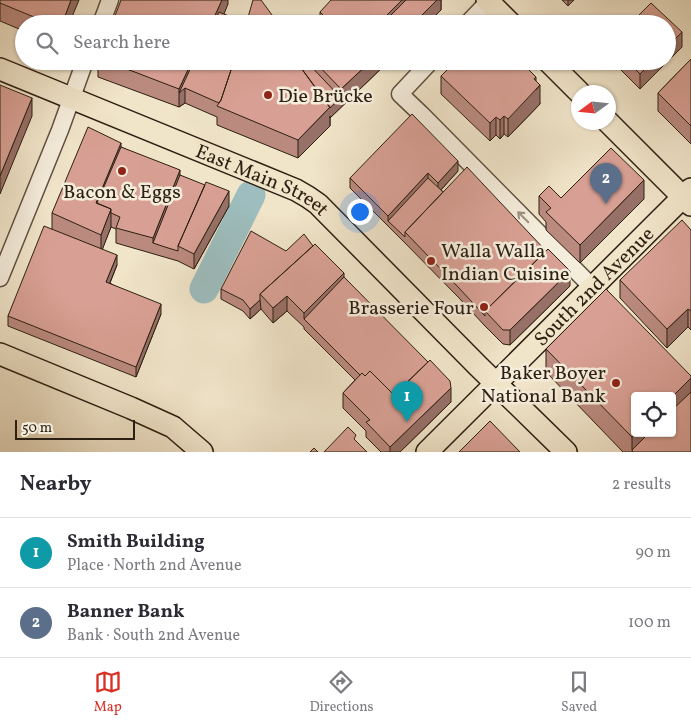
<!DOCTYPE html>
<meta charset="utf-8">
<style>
:root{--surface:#fff;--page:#f2f2f3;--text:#2b2b33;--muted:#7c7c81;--line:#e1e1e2;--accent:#d93025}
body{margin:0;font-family:Vollkorn,serif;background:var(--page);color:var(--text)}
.controls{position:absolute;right:15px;bottom:15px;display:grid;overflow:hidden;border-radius:5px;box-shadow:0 1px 4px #0004}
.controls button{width:45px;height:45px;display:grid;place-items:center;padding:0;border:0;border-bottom:1px solid var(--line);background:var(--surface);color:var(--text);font:25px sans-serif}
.compass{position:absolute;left:571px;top:85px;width:45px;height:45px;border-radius:50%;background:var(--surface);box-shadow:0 1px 4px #0004;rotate:255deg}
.scale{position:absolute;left:15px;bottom:12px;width:120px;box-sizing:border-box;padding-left:5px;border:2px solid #2d1f12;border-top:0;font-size:14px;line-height:18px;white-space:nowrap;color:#2d1f12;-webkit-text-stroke:4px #f5eddc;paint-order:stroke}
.you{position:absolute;left:359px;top:211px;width:18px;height:18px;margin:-12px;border:4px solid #fff;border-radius:50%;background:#1a73e8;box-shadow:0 0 0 8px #1a73e833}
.badge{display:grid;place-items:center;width:32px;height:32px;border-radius:50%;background:var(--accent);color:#fff;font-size:16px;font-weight:700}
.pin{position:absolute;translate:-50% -41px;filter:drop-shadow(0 1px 2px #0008)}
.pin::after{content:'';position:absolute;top:26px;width:18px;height:15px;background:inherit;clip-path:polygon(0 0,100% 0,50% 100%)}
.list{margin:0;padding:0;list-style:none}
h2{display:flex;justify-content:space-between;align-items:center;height:65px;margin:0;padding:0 20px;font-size:21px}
h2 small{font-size:16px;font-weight:400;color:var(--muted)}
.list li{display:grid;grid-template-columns:32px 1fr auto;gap:15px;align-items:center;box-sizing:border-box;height:70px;padding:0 20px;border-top:1px solid var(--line)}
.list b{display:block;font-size:19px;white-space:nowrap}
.list p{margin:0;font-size:16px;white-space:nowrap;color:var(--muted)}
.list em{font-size:16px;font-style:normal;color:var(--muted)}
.icon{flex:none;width:28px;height:28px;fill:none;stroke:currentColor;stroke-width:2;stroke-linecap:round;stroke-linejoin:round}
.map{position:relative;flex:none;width:691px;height:452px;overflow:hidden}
.search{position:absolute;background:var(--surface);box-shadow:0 1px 4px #0004;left:15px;right:15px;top:15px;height:55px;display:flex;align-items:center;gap:12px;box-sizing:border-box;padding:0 18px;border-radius:28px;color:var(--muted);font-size:19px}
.sheet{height:205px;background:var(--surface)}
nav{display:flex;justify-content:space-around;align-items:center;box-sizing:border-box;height:70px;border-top:1px solid var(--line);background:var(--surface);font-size:14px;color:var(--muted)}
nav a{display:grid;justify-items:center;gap:2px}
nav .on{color:var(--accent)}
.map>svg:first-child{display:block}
</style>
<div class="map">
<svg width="691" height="452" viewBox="0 0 691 452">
<rect width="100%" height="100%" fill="#f0e4c9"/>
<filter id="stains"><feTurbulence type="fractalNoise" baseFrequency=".004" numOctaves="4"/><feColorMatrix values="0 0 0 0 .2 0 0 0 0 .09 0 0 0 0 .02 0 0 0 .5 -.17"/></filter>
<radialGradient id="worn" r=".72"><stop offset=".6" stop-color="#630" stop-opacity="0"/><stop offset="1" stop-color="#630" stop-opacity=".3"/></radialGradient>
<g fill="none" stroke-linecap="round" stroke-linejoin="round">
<!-- river -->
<path stroke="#9dbdbe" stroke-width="29" d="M204,289L251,195"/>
<defs>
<path id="minor" d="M101,24L110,0
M467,24L490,0
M431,61L400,94L421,114L599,294
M0,278L60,130L85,61"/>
<g id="major">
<path d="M487,0L511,24"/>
<path d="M548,61L579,92"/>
<path id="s1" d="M0,69L296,190L308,197L318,204L478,366L566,452"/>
<path d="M608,122L691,205"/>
<path d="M0,354L131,408L173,427L202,452"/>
<path id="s2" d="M427,452L691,189"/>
</g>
</defs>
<!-- minor casing -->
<use href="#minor" stroke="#5e5040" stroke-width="19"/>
<!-- major casing -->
<use href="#major" stroke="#2d1f12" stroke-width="24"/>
<!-- minor -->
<use href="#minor" stroke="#f5eddc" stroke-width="16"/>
<!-- major -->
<use href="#major" stroke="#f0e4c9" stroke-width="21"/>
</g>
<!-- wall -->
<path fill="#ba8a7f" stroke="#2d1f12" d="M0,0L69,24H24V31L0,21Z
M441,0V10L427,24H318L320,21V12Z
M562,0H574L568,6Z
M682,47L640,89L612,61H667Z
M691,59V144L658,111V93Z
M98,61H389L330,118V126L298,158L217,125V117L185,103L179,107L98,77Z
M441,76L536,82L540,104L508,137L504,134L500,139L496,135L490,141L441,94Z
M121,147L180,175L229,206L194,269L178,261L116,243V229L111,227L102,249L117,265L110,283L161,314L136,377L8,326V316L52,229V213Z
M458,171L441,190L570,286L510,345L503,344L485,326L459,298L405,243L350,188V178Z
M539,196L561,198L644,199L580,263L546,230V222L539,214Z
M691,230V330L688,327L667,348L620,298V280Z
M313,246L344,277L451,402L400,452H381L366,437V431L343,408V393L355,380L304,329V327L287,311L273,323L261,309L250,319L243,311L221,299V289L286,251Z
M546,349L691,452H623L546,372Z"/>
<!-- shaded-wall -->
<path fill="#977068" stroke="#2d1f12" d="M71,0H79L69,24H62Z
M222,0H228V4L220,24H211Z
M402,0H420L396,24H378Z
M437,0H441V10L427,24H413Z
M568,0H574L568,6Z
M682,32V47L640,89V74L653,61H667V47Z
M192,61H202L185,88V103L179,107V89Z
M371,61H389L330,118V116V126L298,158V140L329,108L341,98V89Z
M536,77V90L540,85V104L508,137V119L534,79Z
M32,98V116L0,194V176Z
M504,116V134L500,139V120Z
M496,117V135L490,141V123Z
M121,143V162L101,209L96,203Z
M458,161V171L438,193V183Z
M180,170V185L153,243V238Z
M428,173V184L388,221V216Z
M644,180V199L580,263V245Z
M229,191V206L194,269V254Z
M111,209V227L101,253V235Z
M117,255V265L106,292V282Z
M570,271V286L510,345V330Z
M344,273V287L304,319V313Z
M287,296V311L273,323V308Z
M260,300L261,309L250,319V309Z
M161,304V314L136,377V367Z
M688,309V327L667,348V329Z
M691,378V402L672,420V397Z
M451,388V402L400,452H390V447Z
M635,433H659L632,450V437Z"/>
<!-- building -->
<path fill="#d8a094" stroke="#2d1f12" d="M0,0H71L62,24H51L0,3Z
M121,0H222L211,24H112Z
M253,0H261L275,19L276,24H246Z
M331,0H402L378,24H318L325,17L320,12Z
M406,0H437L413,24H382Z
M651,3L682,32L667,47V24H630Z
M219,12L246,23V24H213Z
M691,59V126L658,93Z
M106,61H192L179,89Z
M194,61H234L221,100L219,103L185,88L179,93Z
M234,61H296L330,107L298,140L217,106L221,100Z
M296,61H306L341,98L330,108Z
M314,61H371L341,89Z
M456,61H520L536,77L534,79L540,85L508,119L504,116L500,120L496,117L490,123L441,76Z
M627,61H653L640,74Z
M0,85L32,98L0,176Z
M412,114L458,161L438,183L428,173L388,216L350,178Z
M88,127L121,143L96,203L111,209L101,235L52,213Z
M121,147L180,170L153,238L116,228L120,217L111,213V209L97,203Z
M611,148L644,180L580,245L546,212L551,208L539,196L549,186L561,198Z
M467,167L546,251L485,311V316L459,288L405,232Z
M180,175L205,185L178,246V251L165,247L153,243Z
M428,178L443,192L405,232V237L388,221Z
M206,182L229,191L194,254L178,246Z
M682,220L691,230V311L688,309L667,329L620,280Z
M44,226L117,255L106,282L161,304L136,367L8,316Z
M251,231L286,251L304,234L313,246L260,294V300L250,309L243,300L221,289Z
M315,244L344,273L304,313L287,296L273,308L260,294Z
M548,249L570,271L510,330H503L485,311Z
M344,277L428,362L394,395L370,371L365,376L362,373L360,375L304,319Z
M606,289L691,376V378L672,397V396H635V433L632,437L546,349Z
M430,360L450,381L451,388L390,447L366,422L370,420L343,393L362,373L365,376L370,371L394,395Z
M691,392V452H633L632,450L649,433H672V410Z
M490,421L520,452H459Z
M348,427L356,435L354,439L367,452H324Z
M314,448L318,452H310Z"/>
<!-- one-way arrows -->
<defs><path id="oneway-shaft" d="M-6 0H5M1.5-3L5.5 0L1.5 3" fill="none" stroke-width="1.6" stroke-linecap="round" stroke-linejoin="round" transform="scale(1.25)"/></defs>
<use stroke="#9b9081" href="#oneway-shaft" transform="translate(523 217) rotate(-135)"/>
<!-- markers -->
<g fill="#8f2418" stroke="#f5eddc" stroke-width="2">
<circle cx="268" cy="95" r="5"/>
<circle cx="122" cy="171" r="5"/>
<circle cx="431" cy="261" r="5"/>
<circle cx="484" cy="307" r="5"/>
<circle cx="616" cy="383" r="5"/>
</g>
<g text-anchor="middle" stroke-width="5" stroke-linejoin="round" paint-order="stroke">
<!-- poi labels -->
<g font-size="20" fill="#2d1f12" stroke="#f5eddc" text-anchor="start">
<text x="278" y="102">Die Brücke</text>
<text x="122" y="198" text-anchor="middle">Bacon &amp; Eggs</text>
<text x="441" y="257">Walla Walla<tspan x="441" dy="23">Indian Cuisine</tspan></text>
<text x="474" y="314" text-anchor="end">Brasserie Four</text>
<text x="606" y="379" text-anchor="end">Baker Boyer<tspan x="606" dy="23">National Bank</tspan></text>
</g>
<!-- street labels -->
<g font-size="20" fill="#2d1f12" stroke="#f5eddc">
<text dy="7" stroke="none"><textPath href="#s1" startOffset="285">East Main Street</textPath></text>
<text dy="7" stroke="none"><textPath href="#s2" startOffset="235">South 2nd Avenue</textPath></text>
</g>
</g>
<rect width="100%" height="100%" filter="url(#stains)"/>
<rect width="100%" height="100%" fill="url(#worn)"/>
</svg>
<div class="controls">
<button><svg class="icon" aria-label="locate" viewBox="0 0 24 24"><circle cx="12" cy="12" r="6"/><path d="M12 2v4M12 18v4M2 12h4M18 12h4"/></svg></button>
</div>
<svg class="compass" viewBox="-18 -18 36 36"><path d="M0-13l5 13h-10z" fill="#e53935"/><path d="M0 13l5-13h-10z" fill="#7c7c81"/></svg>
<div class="scale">50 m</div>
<div class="you"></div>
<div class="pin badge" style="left:407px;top:422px;background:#0f9aa8">1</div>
<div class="pin badge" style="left:606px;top:204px;background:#5c6f8a">2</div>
<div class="search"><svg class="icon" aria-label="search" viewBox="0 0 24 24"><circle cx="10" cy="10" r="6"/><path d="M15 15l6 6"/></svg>Search here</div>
</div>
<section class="sheet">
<h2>Nearby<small>2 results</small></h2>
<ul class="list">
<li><span class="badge" style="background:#0f9aa8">1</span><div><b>Smith Building</b><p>Place · North 2nd Avenue</p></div><em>90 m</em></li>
<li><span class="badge" style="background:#5c6f8a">2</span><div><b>Banner Bank</b><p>Bank · South 2nd Avenue</p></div><em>100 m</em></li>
</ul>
</section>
<nav>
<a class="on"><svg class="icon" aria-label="map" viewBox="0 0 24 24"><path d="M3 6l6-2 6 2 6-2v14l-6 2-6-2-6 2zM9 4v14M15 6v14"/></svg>Map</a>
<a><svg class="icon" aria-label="directions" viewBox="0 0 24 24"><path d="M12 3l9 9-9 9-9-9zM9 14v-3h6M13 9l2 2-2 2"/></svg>Directions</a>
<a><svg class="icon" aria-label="saved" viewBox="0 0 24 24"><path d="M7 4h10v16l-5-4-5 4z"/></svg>Saved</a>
</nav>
